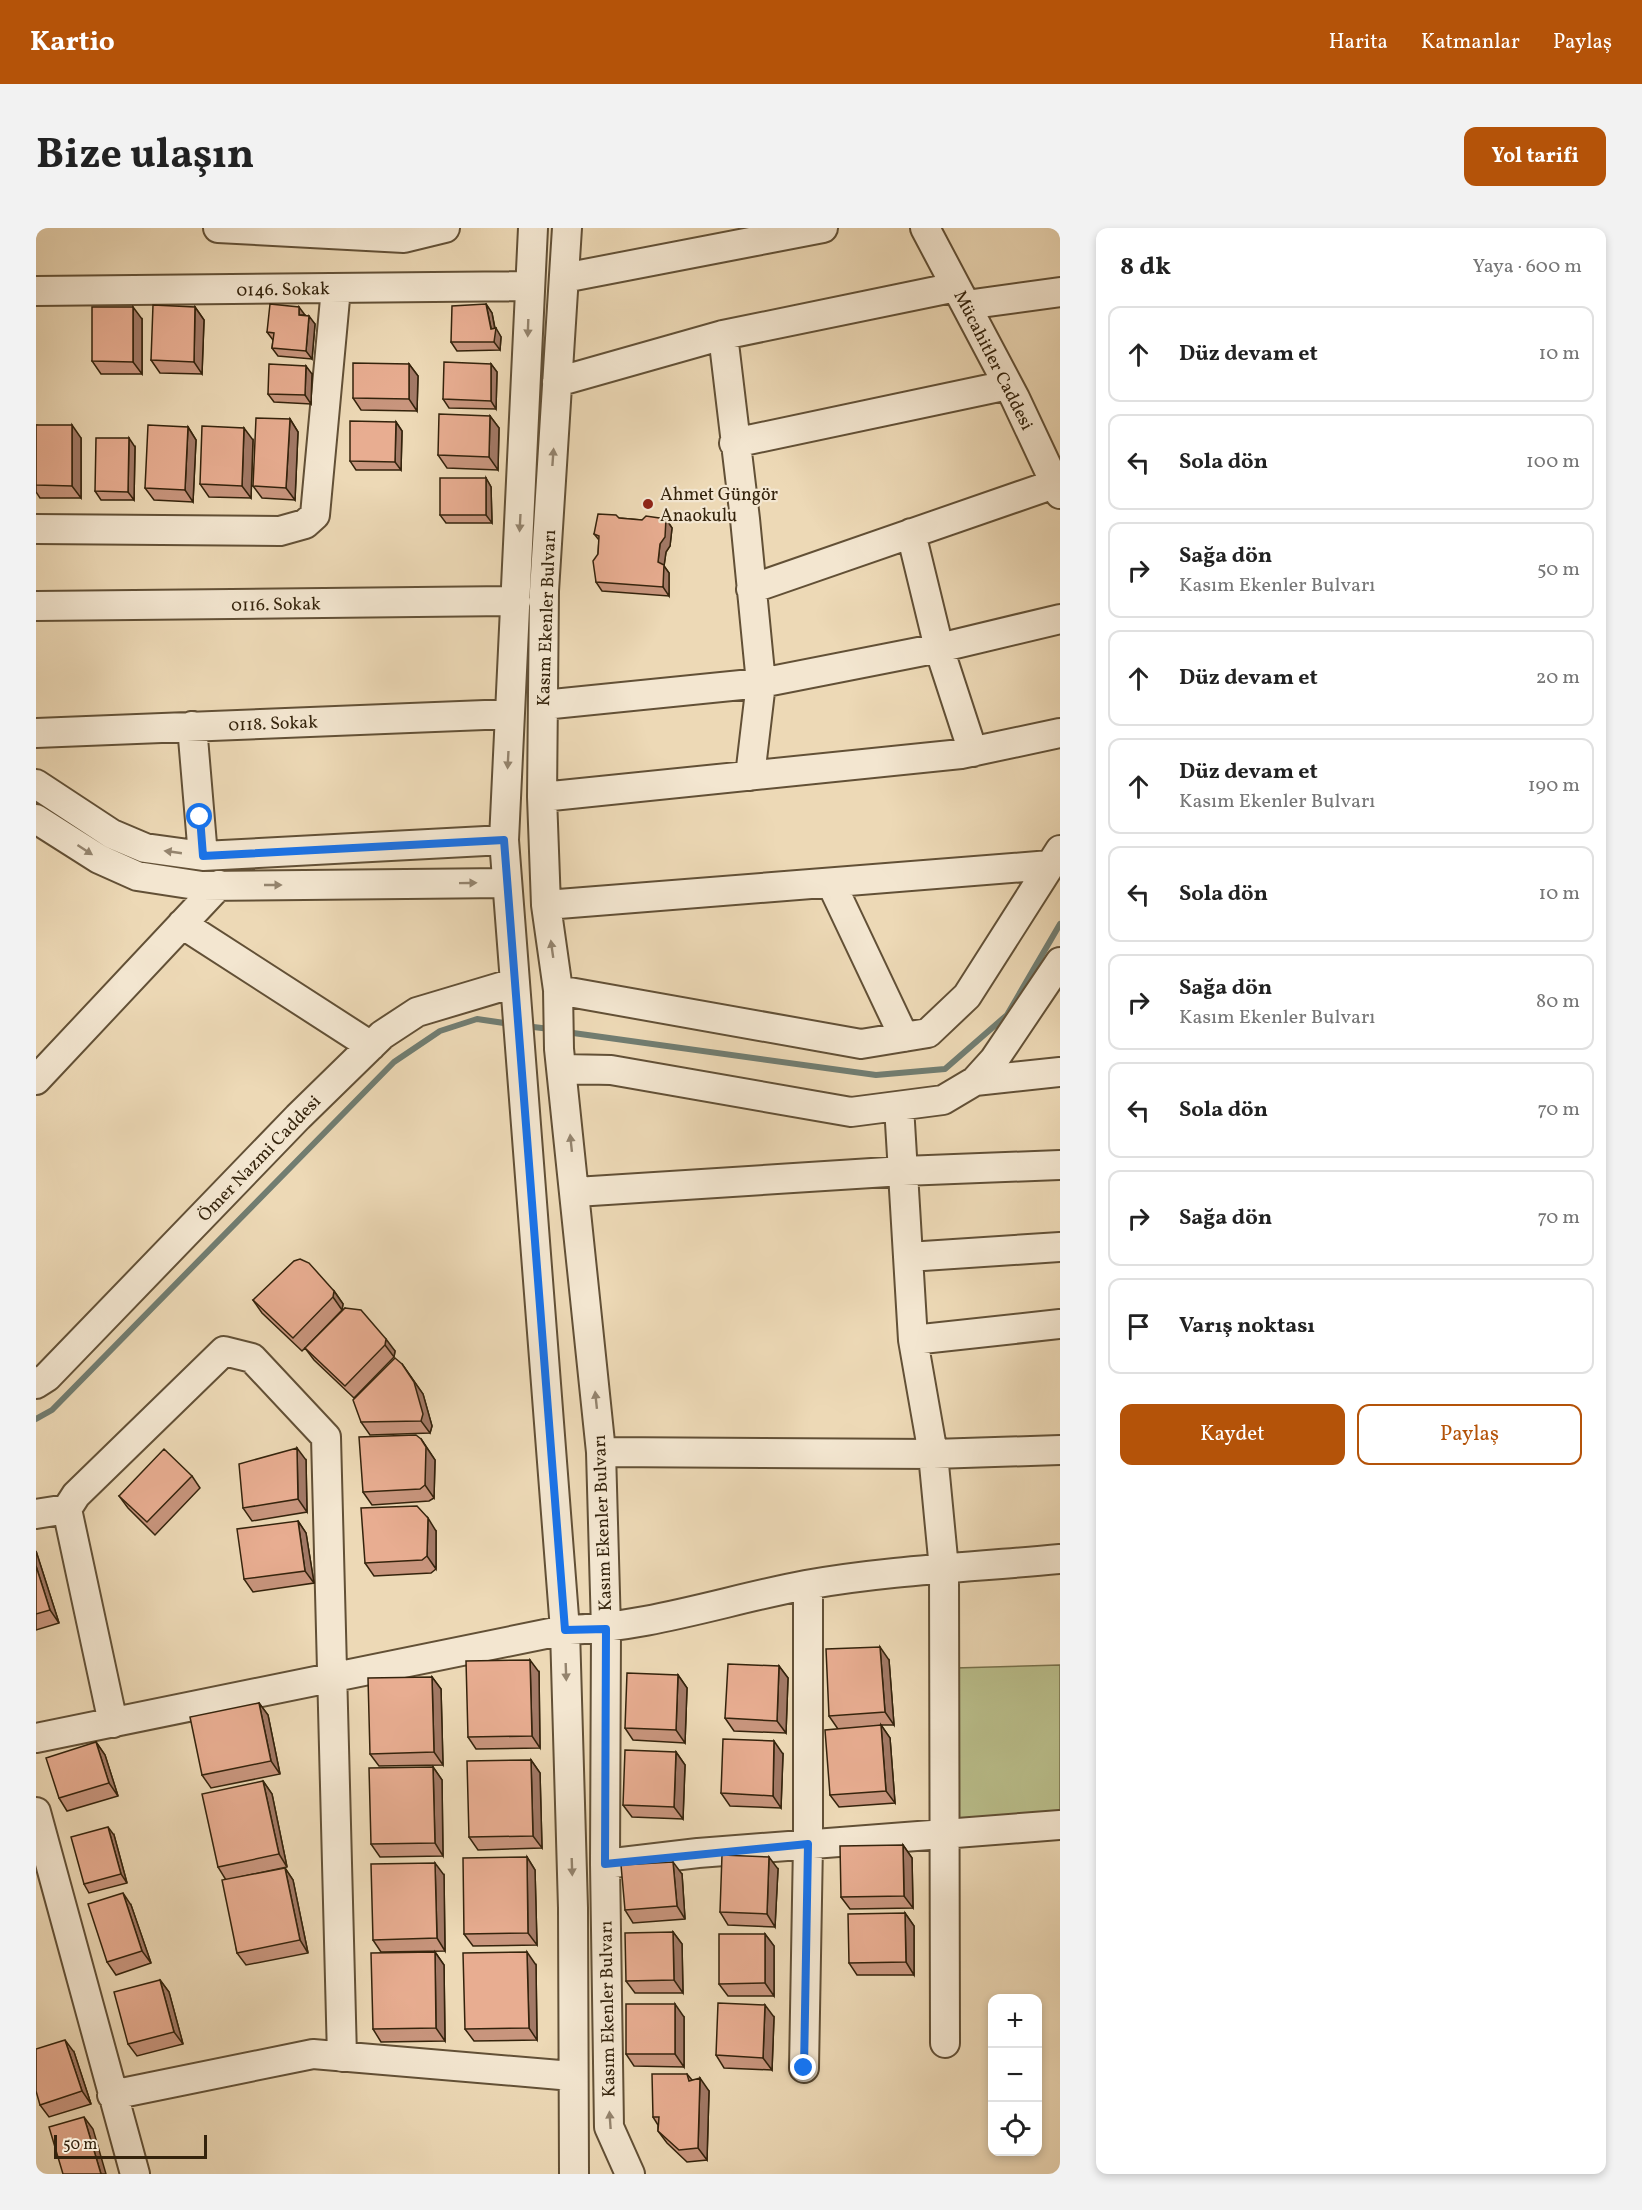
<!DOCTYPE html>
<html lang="tr">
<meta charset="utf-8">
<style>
:root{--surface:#fff;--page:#f2f2f2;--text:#222;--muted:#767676;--line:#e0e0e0;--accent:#b45309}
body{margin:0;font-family:Vollkorn,serif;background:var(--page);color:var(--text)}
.controls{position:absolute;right:18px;bottom:18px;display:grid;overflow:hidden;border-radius:12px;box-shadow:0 3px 9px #0003}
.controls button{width:54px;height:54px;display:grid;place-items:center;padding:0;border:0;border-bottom:2px solid var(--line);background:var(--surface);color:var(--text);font:30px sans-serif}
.scale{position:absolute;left:18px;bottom:15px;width:153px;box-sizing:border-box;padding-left:6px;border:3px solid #34230c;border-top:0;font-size:16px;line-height:21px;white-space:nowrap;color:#34230c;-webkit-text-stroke:4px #f3e6d0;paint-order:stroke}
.stop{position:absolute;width:18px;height:18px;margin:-14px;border:4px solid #1a73e8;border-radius:50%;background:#fff}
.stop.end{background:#1a73e8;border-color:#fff;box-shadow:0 2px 6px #0008}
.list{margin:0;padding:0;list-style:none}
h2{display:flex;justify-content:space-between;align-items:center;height:78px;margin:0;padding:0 24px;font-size:26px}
h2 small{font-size:20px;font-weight:400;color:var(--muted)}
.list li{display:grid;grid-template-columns:39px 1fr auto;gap:18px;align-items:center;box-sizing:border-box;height:96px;margin:0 12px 12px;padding:0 12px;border:2px solid var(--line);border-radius:12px}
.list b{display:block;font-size:22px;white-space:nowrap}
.list p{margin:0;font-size:20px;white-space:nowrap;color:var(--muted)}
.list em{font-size:20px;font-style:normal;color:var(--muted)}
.actions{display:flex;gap:12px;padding:18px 24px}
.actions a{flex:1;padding:14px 0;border:2px solid var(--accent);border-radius:12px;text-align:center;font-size:21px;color:var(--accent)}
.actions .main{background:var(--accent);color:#fff}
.icon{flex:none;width:33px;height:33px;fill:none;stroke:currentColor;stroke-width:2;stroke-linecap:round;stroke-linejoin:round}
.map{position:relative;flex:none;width:1024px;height:1946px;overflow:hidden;border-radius:12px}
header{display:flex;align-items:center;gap:36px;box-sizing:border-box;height:84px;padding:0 30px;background:var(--accent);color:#fff}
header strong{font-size:28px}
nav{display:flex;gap:33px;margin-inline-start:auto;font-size:21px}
.intro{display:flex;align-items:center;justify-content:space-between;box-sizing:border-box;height:144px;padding:0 36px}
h1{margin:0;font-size:42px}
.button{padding:15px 27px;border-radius:12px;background:var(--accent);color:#fff;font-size:21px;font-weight:700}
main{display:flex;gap:36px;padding:0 36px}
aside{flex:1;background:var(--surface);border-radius:12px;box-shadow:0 3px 9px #0003}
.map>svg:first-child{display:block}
</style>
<header>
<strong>Kartio</strong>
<nav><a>Harita</a><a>Katmanlar</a><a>Paylaş</a></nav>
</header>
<div class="intro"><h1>Bize ulaşın</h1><a class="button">Yol tarifi</a></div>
<main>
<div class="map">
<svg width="1024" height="1946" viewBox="0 0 1024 1946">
<rect width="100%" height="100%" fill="#edd9b6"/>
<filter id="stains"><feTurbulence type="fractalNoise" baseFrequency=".00333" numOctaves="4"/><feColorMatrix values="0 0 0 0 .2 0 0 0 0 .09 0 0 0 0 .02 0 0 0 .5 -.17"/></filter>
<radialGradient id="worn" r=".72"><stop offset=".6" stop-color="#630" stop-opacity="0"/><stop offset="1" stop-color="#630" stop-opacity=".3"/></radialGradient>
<!-- park -->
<path fill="#babf8c" stroke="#77714c" stroke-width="1.5" d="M1024,1437V1583L917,1594L919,1440Z"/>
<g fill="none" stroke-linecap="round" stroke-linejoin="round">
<!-- stream -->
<path stroke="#717d71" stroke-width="6" d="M489,798L514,801
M530,804L840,847L909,841L971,787L1024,696
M0,1191L16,1182L358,834L404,803L441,791L475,796"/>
<defs>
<path id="minor" d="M182,0L368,10L409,0
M497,0L468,612L529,1402L537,1680L538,1946
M531,0L508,363L506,569L510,677L522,762L523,821L565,1224L570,1401L569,1636L573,1899L594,1946
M889,0L979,170L1024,266
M528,50L787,0
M0,63L494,58
M930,77L1024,64
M687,107L709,291L725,455L714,548
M521,154L687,107L920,59
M698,215L972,157
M0,301L244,303L269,296L279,287L300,60
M875,305L903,420L937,524
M715,361L1024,254
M0,378L480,373
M507,477L725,455L903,420L1024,391
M156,498L167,628
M0,505L474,486
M0,556L76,606L109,620L167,628L468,612
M506,569L925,526L1024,505
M0,591L63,631L101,648L166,658L470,655
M795,655L868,809
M510,677L1014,637
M146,696L335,818
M522,762L825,816L892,805L931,768L1024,622
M527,841L575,842L815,884L907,872L939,853L958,832L1024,734
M0,852L183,657
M939,853L1024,844
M863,878L877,1112L897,1226L908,1341L909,1815
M540,964L867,943L1024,937
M872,1029L1024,1019
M877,1112L1024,1096
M0,1156L11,1149L262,889L346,807L381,784L478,755
M565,1224L897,1226L1024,1222
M0,1286L31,1281
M77,1495L31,1281L40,1267L188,1123L216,1130L290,1209L306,1829
M0,1510L529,1402C611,1400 690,1372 770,1357C854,1342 940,1339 1024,1331
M0,1584L99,1946
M569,1636L662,1625L1024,1597
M768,1840L772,1616V1357
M76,1867L277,1826L536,1848"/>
</defs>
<!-- minor casing -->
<use href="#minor" stroke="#625036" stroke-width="32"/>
<!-- minor -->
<use href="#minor" stroke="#f3e6d0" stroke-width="28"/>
</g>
<!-- wall -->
<path fill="#c8957d" stroke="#34230c" stroke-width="1.5" d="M450,76L456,85L459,100L465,109L464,122L421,123L415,114Z
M159,79L168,92L166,146L124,145L115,132Z
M269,87L279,96L276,131L242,128L236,120L237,112L231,104Z
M106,91V146H65L56,133Z
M373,136L382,148L381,183L325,182L317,170Z
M455,136L461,144L460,181L413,180L407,171Z
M276,146L275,176L238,174L232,166Z
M454,188L463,200L462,242L411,240L402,227Z
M254,191L262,204L259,272L226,270L217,258Z
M360,194L366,203L365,242H320L314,233Z
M0,197L45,210V270H4L0,264Z
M152,199L160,212L157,274L118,272L109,260Z
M217,212L215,270L173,269L164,256Z
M99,219L98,272H65L59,263Z
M450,250L455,259L456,295H410L404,287Z
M583,290L606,292L630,291L636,300L634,318L630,324L628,338L633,345V368L566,363L560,354L563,312L558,306Z
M298,1063L307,1076L306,1082L271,1118L309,1080L359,1123L358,1129L318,1170L278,1132L269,1120L266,1123L226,1085L217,1072Z
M366,1136L387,1166L396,1198L394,1205L334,1207L325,1194Z
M385,1211L399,1232L398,1270L393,1273L336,1277L327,1264Z
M270,1232L271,1284L216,1293L207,1280Z
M156,1248L164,1260L119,1307L92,1280L83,1268Z
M262,1293L270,1305L278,1355L217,1364L208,1351Z
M400,1303V1341L395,1345L338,1348L329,1335Z
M0,1323L23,1395L0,1402Z
M853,1432L858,1497H845L854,1510L859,1575L803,1579L794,1567L802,1501L793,1488Z
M743,1438L752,1450L750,1505L698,1503L689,1490Z
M503,1444L504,1520L440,1521L432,1509Z
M642,1447L651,1460L649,1515L597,1512L589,1500Z
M396,1449L405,1461L407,1537L343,1538L334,1526Z
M223,1475L232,1487L244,1546L175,1560L166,1547Z
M60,1514L69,1527L82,1568L31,1583L23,1570Z
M640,1524L649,1537L647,1591L596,1589L587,1577Z
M747,1526L745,1580L694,1578L685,1565Z
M495,1532L504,1545L506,1620L442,1622L433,1609Z
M397,1539L406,1552L407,1628L344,1629L335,1616Z
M227,1553L236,1566L251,1639L204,1649L249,1640L257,1652L272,1725L210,1737L201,1725L190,1652L182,1639Z
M78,1607L91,1655L53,1665L48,1656Z
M867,1617L876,1630L877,1680L814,1681L805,1669Z
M491,1629L499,1642L501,1717L437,1718L428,1706Z
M742,1641L739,1699L692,1697L684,1684Z
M646,1646L649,1691L597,1695L589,1682Z
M408,1647L409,1723L345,1724L337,1712Z
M95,1677L115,1735L80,1747L71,1734Z
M869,1685L878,1698V1747H821L813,1735Z
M637,1704L646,1716L647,1765H599L590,1753Z
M729,1706L738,1718V1768H692L683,1756Z
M399,1724L408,1737L409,1813L345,1814L337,1801Z
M500,1737L501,1812L438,1813L429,1801Z
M124,1752L133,1764L147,1816L101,1828L92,1816Z
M648,1789V1839L598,1838L590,1826Z
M738,1789L736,1842L688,1840L680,1827Z
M38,1824L55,1876L13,1889L4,1877Z
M651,1846L656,1852L673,1863L671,1932L651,1934L631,1915L622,1903V1897L617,1889Z"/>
<!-- shaded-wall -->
<path fill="#a27966" stroke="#34230c" stroke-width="1.5" d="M450,76L456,85L459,102L460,100L465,109L464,122L458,114Z
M97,79L106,91V146L97,134Z
M159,79L168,92L166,146L158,134Z
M263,79L269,87H263Z
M273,88L279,96L276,131L270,123Z
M373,136L382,148L381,183L373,171Z
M455,136L461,144L460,181L455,173Z
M270,138L276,146L275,176L269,167Z
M454,188L463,200L462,242L453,229Z
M254,191L262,204L259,272L250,260Z
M360,194L366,203L365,242L359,234Z
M36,197L45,210V270L36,258Z
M152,199L160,212L157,274L149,262Z
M208,200L217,212L215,270L206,258Z
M93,210L99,219L98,272L92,264Z
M450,250L455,259L456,295L450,287Z
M630,291L636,300L634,318L630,324L628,338L633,345V368L627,359L622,334L624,316Z
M298,1063L307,1076L306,1082L297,1069Z
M350,1111L359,1123L358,1129L349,1117Z
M366,1136L387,1166L396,1198L394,1205L385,1193Z
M385,1211L399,1232L398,1270L389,1257Z
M261,1220L270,1232L271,1284L262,1271Z
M392,1290L400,1303V1341L391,1328Z
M262,1293L270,1305L278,1355L269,1343Z
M0,1323L23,1395L14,1382L0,1338Z
M844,1419L853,1432L858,1497L849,1484Z
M494,1432L503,1444L504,1520L496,1508Z
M743,1438L752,1450L750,1505L741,1493Z
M642,1447L651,1460L649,1515L640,1502Z
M396,1449L405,1461L407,1537L398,1524Z
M223,1475L232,1487L244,1546L235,1533Z
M845,1497L854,1510L859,1575L850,1563Z
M738,1513L747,1526L745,1580L737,1568Z
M60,1514L69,1527L82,1568L73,1555Z
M640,1524L649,1537L647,1591L638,1579Z
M495,1532L504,1545L506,1620L497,1608Z
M397,1539L406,1552L407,1628L399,1615Z
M227,1553L236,1566L251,1639L243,1626Z
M72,1599L78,1607L91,1655L85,1646Z
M867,1617L876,1630L877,1680L868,1668Z
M491,1629L499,1642L501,1717L492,1705Z
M733,1629L742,1641L739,1699L731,1686Z
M637,1634L646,1646L649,1691L641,1678Z
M399,1635L408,1647L409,1723L401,1710Z
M249,1640L257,1652L272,1725L264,1712Z
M87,1665L95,1677L115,1735L106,1723Z
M869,1685L878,1698V1747L870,1734Z
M637,1704L646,1716L647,1765L638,1752Z
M729,1706L738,1718V1768L729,1755Z
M399,1724L408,1737L409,1813L400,1800Z
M491,1724L500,1737L501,1812L493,1800Z
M124,1752L133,1764L147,1816L138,1804Z
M639,1776L648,1789V1839L639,1826Z
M729,1777L738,1789L736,1842L727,1830Z
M29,1812L38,1824L55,1876L46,1863Z
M664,1850L673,1863L671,1932L662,1920Z
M48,1889L57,1901L70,1946H65Z"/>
<!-- building -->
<path fill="#e8ad91" stroke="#34230c" stroke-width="1.5" d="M234,76L263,79V87L273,88L270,123L236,120L238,105L231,104Z
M450,76L455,101L460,100L458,114H415L416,78Z
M117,77L159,79L158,134L115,132Z
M56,79H97V134L56,133Z
M408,134L455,136V173L407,171Z
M317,135L373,136V171L317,170Z
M233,136L270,138L269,167L232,166Z
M403,186L454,188L453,229L402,227Z
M220,190L254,191L250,260L217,258Z
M314,193L360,194L359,234L314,233Z
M0,197H36V258L0,257Z
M112,197L152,199L149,262L109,260Z
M166,198L208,200L206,258L164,256Z
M60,210H93L92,264L59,263Z
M404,250H450V287H404Z
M562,286L580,287L583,290L606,292L610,288L630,291L629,309L624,316L622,334L628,337L627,359L560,354L557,333L562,326L563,308L558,306Z
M264,1031L273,1035L298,1063L297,1069L257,1110L217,1072L258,1033Z
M309,1080L325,1082L350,1111L349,1117L309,1158L269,1120Z
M359,1130L366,1136L378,1154L387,1186L385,1193L325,1194L317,1172Z
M380,1207L385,1211L390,1219L389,1257L384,1261L327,1264L323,1209Z
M261,1220L262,1271L207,1280L203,1236Z
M128,1221L156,1248L111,1294L83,1268Z
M381,1278L392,1290L391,1328L386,1332L329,1335L325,1280Z
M262,1293L269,1343L208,1351L201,1301Z
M0,1338L14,1382L0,1386Z
M844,1419L849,1484L793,1488L790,1421Z
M494,1432L496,1508L432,1509L430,1433Z
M692,1436L743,1438L741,1493L689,1490Z
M591,1445L642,1447L640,1502L589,1500Z
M396,1449L398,1524L334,1526L332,1450Z
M223,1475L235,1533L166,1547L154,1489Z
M845,1497L850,1563L794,1567L789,1502Z
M687,1511L738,1513L737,1568L685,1565Z
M60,1514L73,1555L23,1570L10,1530Z
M589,1522L640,1524L638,1579L587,1577Z
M495,1532L497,1608L433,1609L431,1533Z
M397,1539L399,1615L335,1616L333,1540Z
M227,1553L243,1626L182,1639L166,1566Z
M72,1599L85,1646L48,1656L35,1609Z
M867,1617L868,1668L805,1669L804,1618Z
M686,1627L733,1629L731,1686L684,1684Z
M491,1629L492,1705L428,1706L427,1630Z
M637,1634L641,1678L589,1682L585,1637Z
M399,1635L401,1710L337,1712L335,1636Z
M249,1640L264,1712L201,1725L186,1652Z
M87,1665L106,1723L71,1734L52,1676Z
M869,1685L870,1734L813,1735L812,1686Z
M637,1704L638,1752L590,1753L589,1705Z
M683,1706H729V1755L683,1756Z
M399,1724L400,1800L337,1801L335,1725Z
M491,1724L493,1800L429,1801L427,1725Z
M124,1752L138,1804L92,1816L78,1764Z
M682,1775L729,1777L727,1830L680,1827Z
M590,1776H639V1826H590Z
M29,1812L46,1863L4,1877L0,1863V1821Z
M616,1846H651L653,1853L664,1850L662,1920L643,1922L622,1903L623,1889H617Z
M48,1889L65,1946H27L13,1899Z"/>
<!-- one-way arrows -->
<defs><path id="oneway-solid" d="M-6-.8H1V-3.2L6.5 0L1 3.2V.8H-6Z" transform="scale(1.5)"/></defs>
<g fill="#94846e">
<use href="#oneway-solid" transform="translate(492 100) rotate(92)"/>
<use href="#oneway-solid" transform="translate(517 229) rotate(-86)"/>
<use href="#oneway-solid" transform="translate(484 295) rotate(93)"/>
<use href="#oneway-solid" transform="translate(472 532) rotate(93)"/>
<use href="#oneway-solid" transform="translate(49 622) rotate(33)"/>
<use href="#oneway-solid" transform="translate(137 624) rotate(-172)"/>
<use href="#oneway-solid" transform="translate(432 655) rotate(-1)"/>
<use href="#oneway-solid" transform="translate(237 657)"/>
<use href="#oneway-solid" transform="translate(516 721) rotate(-98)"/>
<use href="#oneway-solid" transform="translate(535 915) rotate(-96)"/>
<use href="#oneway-solid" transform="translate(560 1172) rotate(-96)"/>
<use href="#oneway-solid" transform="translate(530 1444) rotate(88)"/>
<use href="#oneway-solid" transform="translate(536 1639) rotate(88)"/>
<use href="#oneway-solid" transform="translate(574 1892) rotate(-94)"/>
</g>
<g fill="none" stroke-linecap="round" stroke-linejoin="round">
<!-- route -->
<path stroke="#1a73e8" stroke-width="8" d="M164,589L167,628L468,612L529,1402L570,1401L569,1636L772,1616L768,1840"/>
</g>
<!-- markers -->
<circle fill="#8f2418" stroke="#f3e6d0" stroke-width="2" cx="612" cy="276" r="6"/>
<g text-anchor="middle" stroke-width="4.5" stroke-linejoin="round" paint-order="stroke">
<!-- street labels -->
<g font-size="18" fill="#34230c" stroke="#f3e6d0">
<text transform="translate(247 61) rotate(-1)" y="6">0146. Sokak</text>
<text transform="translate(958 132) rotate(63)" y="6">Mücahitler Caddesi</text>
<text transform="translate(240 376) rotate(-1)" y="6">0116. Sokak</text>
<text transform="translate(510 390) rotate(-88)" y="6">Kasım Ekenler Bulvarı</text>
<text transform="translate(237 495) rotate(-2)" y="6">0118. Sokak</text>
<text transform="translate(223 930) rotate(-46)" y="6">Ömer Nazmi Caddesi</text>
<text transform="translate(566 1295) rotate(-92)" y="6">Kasım Ekenler Bulvarı</text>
<text transform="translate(571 1781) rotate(-91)" y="6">Kasım Ekenler Bulvarı</text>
</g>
<!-- poi labels -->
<g font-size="18" fill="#34230c" stroke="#f3e6d0" text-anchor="start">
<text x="624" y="272">Ahmet Güngör<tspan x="624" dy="21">Anaokulu</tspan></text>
</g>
</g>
<rect width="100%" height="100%" filter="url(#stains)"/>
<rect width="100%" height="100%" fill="url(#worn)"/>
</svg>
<div class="controls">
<button>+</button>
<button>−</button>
<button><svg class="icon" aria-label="locate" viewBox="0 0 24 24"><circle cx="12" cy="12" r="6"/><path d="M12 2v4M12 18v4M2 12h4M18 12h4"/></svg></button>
</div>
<div class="scale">50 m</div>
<div class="stop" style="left:164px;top:589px"></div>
<div class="stop end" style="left:768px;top:1840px"></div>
</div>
<aside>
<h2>8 dk<small>Yaya · 600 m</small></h2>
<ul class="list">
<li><svg class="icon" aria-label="ahead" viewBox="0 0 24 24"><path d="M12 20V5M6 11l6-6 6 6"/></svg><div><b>Düz devam et</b></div><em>10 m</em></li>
<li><svg class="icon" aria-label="left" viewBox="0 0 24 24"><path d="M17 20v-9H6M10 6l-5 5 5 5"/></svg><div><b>Sola dön</b></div><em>100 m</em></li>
<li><svg class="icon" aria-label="right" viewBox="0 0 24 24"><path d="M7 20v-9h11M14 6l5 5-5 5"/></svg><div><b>Sağa dön</b><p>Kasım Ekenler Bulvarı</p></div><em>50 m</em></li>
<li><svg class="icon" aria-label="ahead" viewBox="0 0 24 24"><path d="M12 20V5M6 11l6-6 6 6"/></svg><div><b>Düz devam et</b></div><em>20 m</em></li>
<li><svg class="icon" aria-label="ahead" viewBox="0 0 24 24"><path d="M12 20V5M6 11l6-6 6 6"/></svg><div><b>Düz devam et</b><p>Kasım Ekenler Bulvarı</p></div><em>190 m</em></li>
<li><svg class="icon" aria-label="left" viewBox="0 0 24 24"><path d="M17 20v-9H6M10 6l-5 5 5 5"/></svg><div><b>Sola dön</b></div><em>10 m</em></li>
<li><svg class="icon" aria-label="right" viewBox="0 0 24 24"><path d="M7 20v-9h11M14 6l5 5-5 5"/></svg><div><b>Sağa dön</b><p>Kasım Ekenler Bulvarı</p></div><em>80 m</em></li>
<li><svg class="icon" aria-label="left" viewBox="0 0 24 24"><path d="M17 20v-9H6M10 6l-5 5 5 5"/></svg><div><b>Sola dön</b></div><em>70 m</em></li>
<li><svg class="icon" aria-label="right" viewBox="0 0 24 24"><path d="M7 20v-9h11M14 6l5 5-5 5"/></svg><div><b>Sağa dön</b></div><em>70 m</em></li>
<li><svg class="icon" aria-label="arrive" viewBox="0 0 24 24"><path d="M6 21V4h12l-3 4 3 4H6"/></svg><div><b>Varış noktası</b></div></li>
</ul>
<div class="actions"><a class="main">Kaydet</a><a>Paylaş</a></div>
</aside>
</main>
